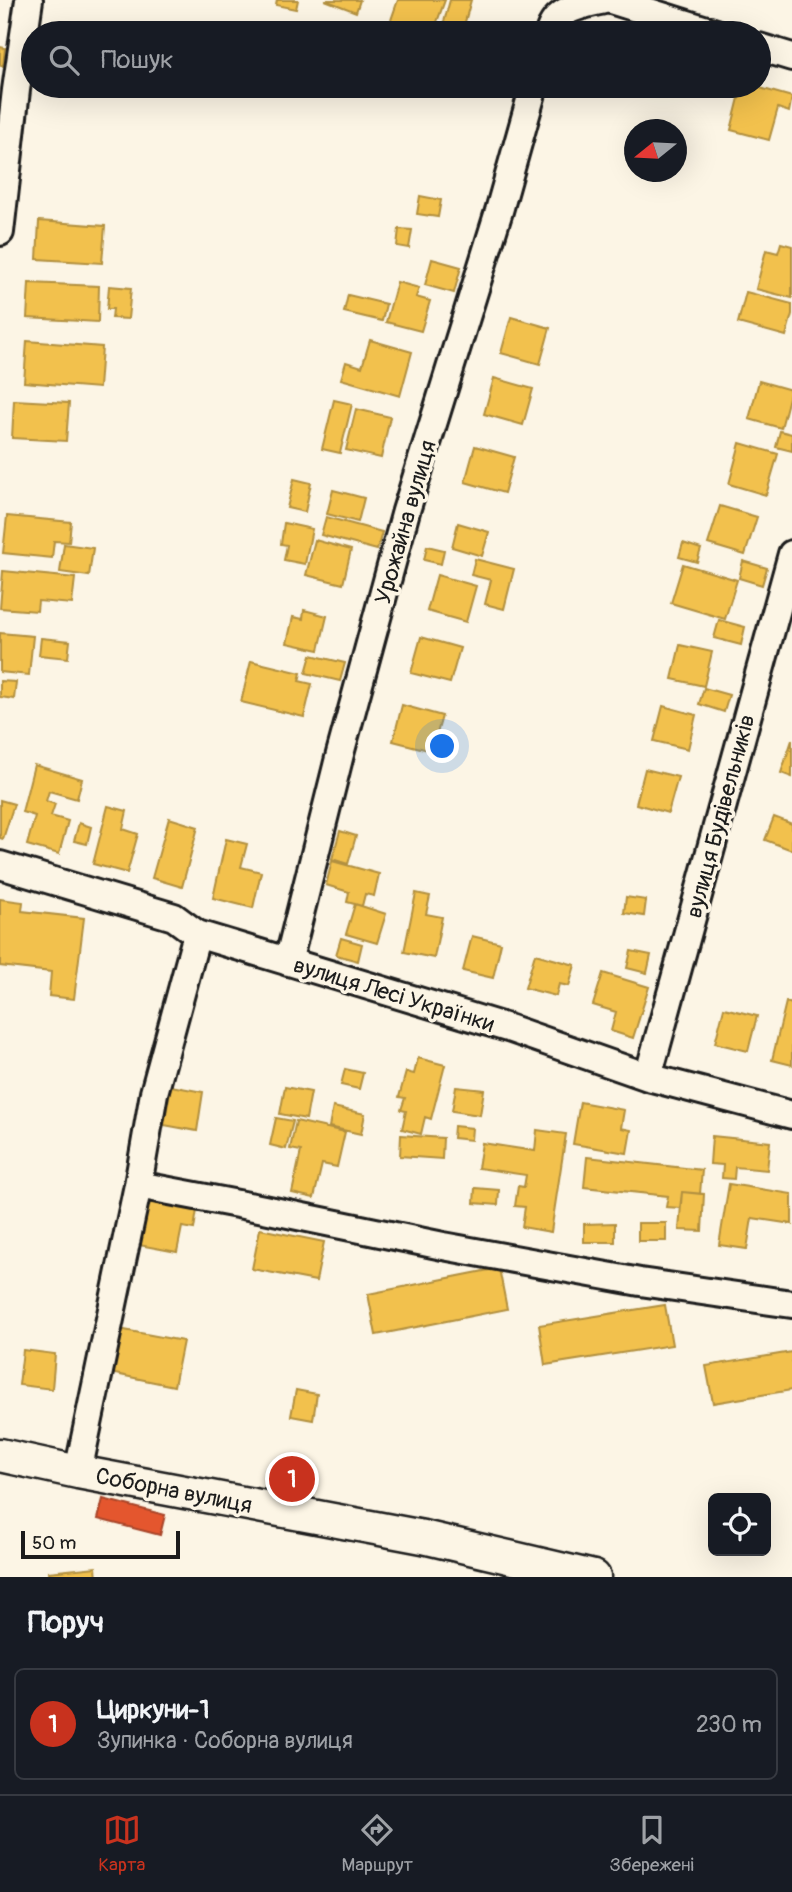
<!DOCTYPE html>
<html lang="uk">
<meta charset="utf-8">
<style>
:root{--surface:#171b24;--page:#242831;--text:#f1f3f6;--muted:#9ea1a6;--line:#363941;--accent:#c8321e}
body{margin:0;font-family:Pangolin,sans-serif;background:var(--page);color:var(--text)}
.controls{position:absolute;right:21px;bottom:21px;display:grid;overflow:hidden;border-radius:10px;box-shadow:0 7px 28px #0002}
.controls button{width:63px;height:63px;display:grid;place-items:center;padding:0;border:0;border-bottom:2px solid var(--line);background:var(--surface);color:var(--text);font:35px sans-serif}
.compass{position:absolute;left:624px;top:119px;width:63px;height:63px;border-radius:50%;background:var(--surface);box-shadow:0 7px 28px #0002;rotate:252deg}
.scale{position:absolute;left:21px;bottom:18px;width:159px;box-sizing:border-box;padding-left:7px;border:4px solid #1c1c1c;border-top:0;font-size:19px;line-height:24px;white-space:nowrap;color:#1c1c1c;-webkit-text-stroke:5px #fcf5e5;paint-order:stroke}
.you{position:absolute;left:443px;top:747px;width:24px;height:24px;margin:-18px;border:5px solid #fff;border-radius:50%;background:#1a73e8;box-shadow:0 0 0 10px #1a73e833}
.badge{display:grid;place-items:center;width:46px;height:46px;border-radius:50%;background:var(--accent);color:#fff;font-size:23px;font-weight:700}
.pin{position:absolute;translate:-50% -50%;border:4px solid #fff;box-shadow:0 2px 7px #0006}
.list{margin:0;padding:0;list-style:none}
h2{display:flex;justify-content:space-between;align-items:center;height:91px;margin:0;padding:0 28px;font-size:30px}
h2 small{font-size:23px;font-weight:400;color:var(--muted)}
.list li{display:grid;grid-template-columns:46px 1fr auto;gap:21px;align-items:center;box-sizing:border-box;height:112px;margin:0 14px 14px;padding:0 14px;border:2px solid var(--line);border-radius:10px}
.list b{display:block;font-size:26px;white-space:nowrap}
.list p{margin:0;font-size:23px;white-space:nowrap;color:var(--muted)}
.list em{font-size:23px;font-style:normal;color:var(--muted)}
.icon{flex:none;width:38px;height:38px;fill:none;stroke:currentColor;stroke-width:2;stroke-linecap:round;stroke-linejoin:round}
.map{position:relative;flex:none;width:792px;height:1577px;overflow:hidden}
.search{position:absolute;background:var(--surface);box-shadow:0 7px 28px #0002;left:21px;right:21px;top:21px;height:77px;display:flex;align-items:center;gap:18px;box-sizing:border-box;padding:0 24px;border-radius:38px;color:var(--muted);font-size:26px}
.sheet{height:217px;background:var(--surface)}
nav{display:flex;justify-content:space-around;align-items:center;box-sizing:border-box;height:98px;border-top:2px solid var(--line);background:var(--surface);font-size:19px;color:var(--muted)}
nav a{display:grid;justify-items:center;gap:4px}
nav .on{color:var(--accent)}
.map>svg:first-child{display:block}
</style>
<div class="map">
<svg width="792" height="1577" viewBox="0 0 792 1577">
<rect width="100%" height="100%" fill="#fcf5e5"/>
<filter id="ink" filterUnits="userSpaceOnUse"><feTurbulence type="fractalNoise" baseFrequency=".0143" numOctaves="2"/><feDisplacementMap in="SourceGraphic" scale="14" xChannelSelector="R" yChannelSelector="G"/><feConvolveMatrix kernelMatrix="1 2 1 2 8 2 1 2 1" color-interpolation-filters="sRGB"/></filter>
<g filter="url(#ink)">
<!-- homes -->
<path fill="#f2c14e" stroke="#b2903f" stroke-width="2" d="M277,0H298L296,9L276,5Z
M325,0H360L356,12Z
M398,0H445L433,33H416L390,23Z
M450,0H471L462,33H441Z
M0,47L5,48L3,66L0,65Z
M742,86H753L792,97L789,112L778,108L769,140L731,130Z
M420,196L441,200L438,217L417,214Z
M39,221L105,226L102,263L37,259Z
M399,229L412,230L409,248L397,246Z
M781,243L792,246V298L756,289L766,250L778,253Z
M432,259L461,267L454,293L425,285Z
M397,282L419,288L416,297L430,301L421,331L386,322Z
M29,283L99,286L98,322L27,318Z
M109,286L131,288L128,319L112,318L113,309H107Z
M746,292L792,304V314L786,336L738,323Z
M348,295L386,304L382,321L344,312Z
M511,317L550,328L540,364L501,353Z
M370,340L412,352L400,396L341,379L346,362L362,367Z
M27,341L102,347L99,388L24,382Z
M494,378L533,389L523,425L484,414Z
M759,381L791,390L781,428L749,419Z
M14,400L69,403L66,441L12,438Z
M334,400L352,404L340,453L322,449Z
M356,409L390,417L381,458L346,450Z
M780,431L792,434V451L776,447Z
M740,443L778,454L766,495L729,484Z
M475,446L514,457L504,493L465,482Z
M294,479L311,483L305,512L287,508Z
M333,490L364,498L358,522L327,514Z
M720,506L757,517L745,555L708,544Z
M7,516L71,522L69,542L54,541L52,558L3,553Z
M326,517L382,532L377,550L321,535Z
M284,523L312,529L305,564L284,560L287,545L281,544Z
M458,523L489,532L482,556L452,547Z
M315,540L351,550L343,584L306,575Z
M683,543L701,549L697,562L679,557Z
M64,544L93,548L89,576L60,572Z
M427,546L444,550L441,564L424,560Z
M475,559L514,569L504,609L485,604L491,580L471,575Z
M743,561L767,568L762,585L739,578Z
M683,564L737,580L725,619L671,603Z
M3,571L75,578L72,604L38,601L37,611L0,608Z
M437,575L476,586L466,622L427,611Z
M304,610L327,616L319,650L287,643L293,617L303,619Z
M719,620L745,627L741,645L714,638Z
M0,633L33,636L29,675L0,672Z
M421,637L460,648L450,683L411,673Z
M41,638L70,641L68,658L39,655Z
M680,645L712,652L704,686L672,679Z
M311,655L345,663L340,681L306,673Z
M251,661L301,673L299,681L312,684L304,717L241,702Z
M0,681L16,682L14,699L0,697Z
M704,688L729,695L724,712L699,704Z
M402,705L442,716L432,751L393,741Z
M663,706L696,715L688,749L654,741Z
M792,740V777L781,773Z
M34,765L82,779L77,799L49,791L46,801L55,804L51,816L68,821L59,854L27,845L35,816L22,812Z
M645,769L678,777L668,813L636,804Z
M0,800L14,804L3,839L0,838Z
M108,806L127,811L123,829L138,834L127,873L93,864Z
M774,817L792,824V850L765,840Z
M169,818L198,827L182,887L152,878Z
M79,823L91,827L87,844L74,841Z
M340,831L356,836L348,864L332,859Z
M226,839L247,844L241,867L261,872L253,908L213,898Z
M332,861L379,874L374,896L365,894L362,906L347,902L349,892L326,885Z
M416,893L430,896L426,914L442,917L434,958L404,952Z
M626,897L646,900L644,916L624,913Z
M0,899L23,902L22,911L84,918L74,999L49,996L51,972L0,966Z
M355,904L386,914L377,943L346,934Z
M472,936L501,943L493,978L463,971Z
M341,938L362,944L358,961L336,955Z
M631,951L651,955L647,973L627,968Z
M535,954L575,965L569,986L559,984L556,996L525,988Z
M603,973L649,987L633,1038L611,1031L616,1012L593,1005Z
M786,1002L792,1004V1065L772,1060Z
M724,1008L757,1016L748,1051L715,1043Z
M418,1058L445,1065L431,1119L425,1117L421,1134L402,1129L406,1111L401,1110L405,1098L399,1097L406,1072L414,1074Z
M345,1069L363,1073L359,1089L341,1085Z
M171,1086L203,1092L197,1131L164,1125Z
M285,1087L311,1092L306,1119L280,1114Z
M456,1087L484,1090L480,1115L452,1111Z
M580,1102L624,1110L621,1128L631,1130L627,1153L573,1144Z
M333,1107L365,1114L361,1134L329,1127Z
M276,1118L293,1121L286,1149L270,1145Z
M296,1121L345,1132L337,1167L322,1164L314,1198L292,1193L301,1151L290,1149Z
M454,1126L472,1128L471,1140L453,1138Z
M537,1130L566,1134L551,1232L522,1227L525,1207L515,1206L518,1186L524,1187L526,1175L478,1168L482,1143L535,1151Z
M401,1135L443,1138L442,1159L400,1156Z
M712,1136L770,1142L767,1170L735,1167L734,1179L722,1178L723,1165L710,1164Z
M587,1157L702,1170L700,1194L682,1192L680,1208L666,1207L668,1196L584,1187Z
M729,1184L792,1194V1224L752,1218L747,1249L719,1245Z
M475,1188L499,1190L498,1205L474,1203Z
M682,1192L704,1194L702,1231L679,1230Z
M146,1202L197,1210L194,1229L182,1227L177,1252L139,1245Z
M615,1223V1242H584V1224Z
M638,1223H666V1241H638Z
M260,1229L324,1242L316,1281L252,1269Z
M499,1268L507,1309L376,1335L368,1294Z
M665,1305L672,1345L545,1365L539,1325Z
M119,1329L183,1341L174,1386L110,1373Z
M23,1350L55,1354L52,1389L19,1385Z
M792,1352V1390L713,1403L706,1366Z
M296,1390L317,1394L313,1420L291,1416Z
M96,1567L97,1577H50L49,1572Z"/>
<!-- shops -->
<path fill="#e4572e" stroke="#a84529" stroke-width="2" d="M103,1499L165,1515L160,1535L98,1519Z"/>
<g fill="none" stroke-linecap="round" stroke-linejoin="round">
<defs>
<path id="minor" d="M611,0L716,33
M549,33C556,8 582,5 604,0
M759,47L792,57
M0,232L16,90L29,0
M0,865L174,917L197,934L511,1029L648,1077L792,1115
M288,962L340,754L406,511L499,211L534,86
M648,1077L792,554
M138,1185L264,1209L443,1246L640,1282L792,1304
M78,1472L138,1185L154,1093L197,934"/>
<path id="tertiary" d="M0,1455L78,1472L423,1537L594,1577"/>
</defs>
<!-- minor casing -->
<use href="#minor" stroke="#1c1c1c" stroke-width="32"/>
<!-- tertiary casing -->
<use href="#tertiary" stroke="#1c1c1c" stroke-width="37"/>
<!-- minor -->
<use href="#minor" stroke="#fcf5e5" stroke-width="26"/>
<!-- tertiary -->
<use href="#tertiary" stroke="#fcf5e5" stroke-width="32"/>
</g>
</g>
<g text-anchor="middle" stroke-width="7" stroke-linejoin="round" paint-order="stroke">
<!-- street labels -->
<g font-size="23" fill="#1c1c1c" stroke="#fcf5e5">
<text transform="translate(405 522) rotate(-74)" y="8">Урожайна вулиця</text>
<text transform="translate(720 816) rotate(-75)" y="8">вулиця Будівельників</text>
<text transform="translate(394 994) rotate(17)" y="8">вулиця Лесі Українки</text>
<text transform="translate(174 1490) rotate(11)" y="8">Соборна вулиця</text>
</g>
</g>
</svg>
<div class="controls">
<button><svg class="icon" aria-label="locate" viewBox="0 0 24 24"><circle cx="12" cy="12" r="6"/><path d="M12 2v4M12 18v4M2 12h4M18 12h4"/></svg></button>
</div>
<svg class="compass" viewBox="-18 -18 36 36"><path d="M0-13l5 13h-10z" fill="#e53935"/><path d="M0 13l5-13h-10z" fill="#9ea1a6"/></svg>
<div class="scale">50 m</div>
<div class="you"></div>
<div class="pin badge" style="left:292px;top:1479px">1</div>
<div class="search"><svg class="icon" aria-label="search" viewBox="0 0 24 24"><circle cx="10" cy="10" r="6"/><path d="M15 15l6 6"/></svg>Пошук</div>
</div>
<section class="sheet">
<h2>Поруч<small></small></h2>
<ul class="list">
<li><span class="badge">1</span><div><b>Циркуни-1</b><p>Зупинка · Соборна вулиця</p></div><em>230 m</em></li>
</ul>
</section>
<nav>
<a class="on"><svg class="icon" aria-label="map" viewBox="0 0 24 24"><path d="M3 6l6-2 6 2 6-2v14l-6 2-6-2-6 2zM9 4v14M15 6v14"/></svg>Карта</a>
<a><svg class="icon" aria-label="directions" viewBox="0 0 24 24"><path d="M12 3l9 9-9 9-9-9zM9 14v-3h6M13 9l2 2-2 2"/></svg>Маршрут</a>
<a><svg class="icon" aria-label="saved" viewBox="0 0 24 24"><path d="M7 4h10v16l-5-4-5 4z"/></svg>Збережені</a>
</nav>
